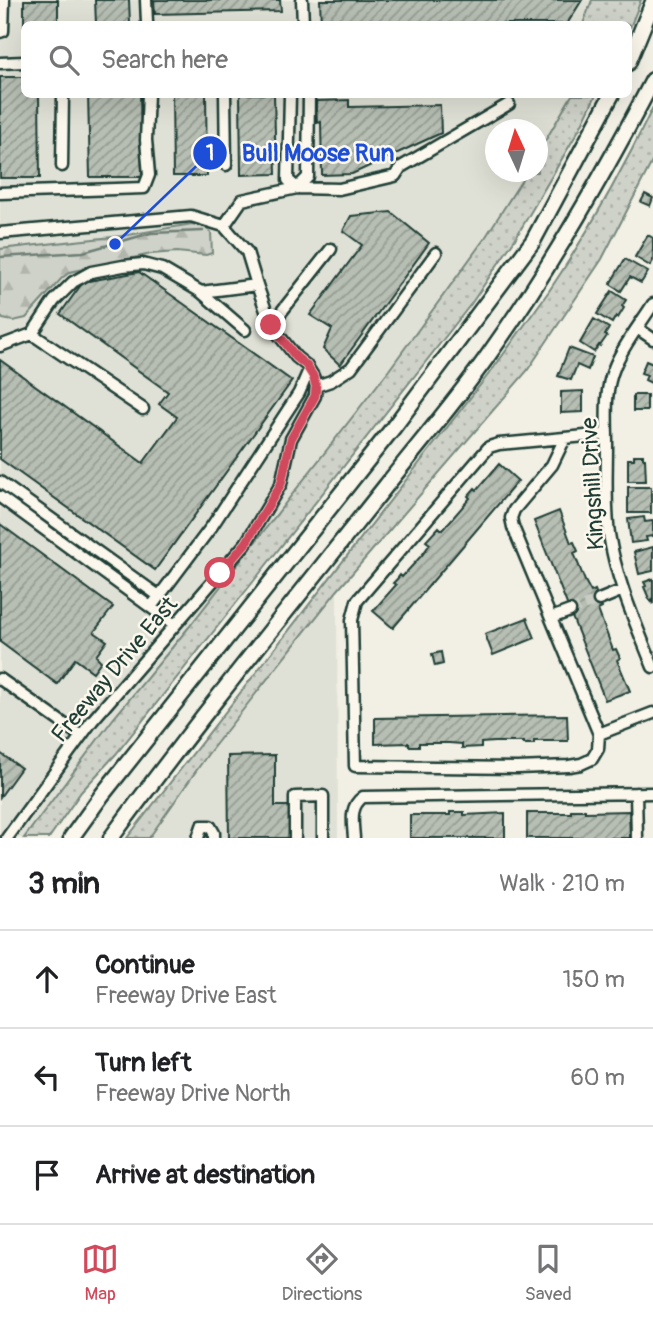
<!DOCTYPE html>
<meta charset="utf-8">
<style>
:root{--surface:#fff;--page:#f2f2f2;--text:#202124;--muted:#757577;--line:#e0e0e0;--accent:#d1495b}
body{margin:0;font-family:Pangolin,sans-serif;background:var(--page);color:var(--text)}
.compass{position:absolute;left:485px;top:119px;width:63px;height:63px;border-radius:50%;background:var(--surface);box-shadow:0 7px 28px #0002;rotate:356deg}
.stop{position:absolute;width:21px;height:21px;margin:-16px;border:5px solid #d1495b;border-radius:50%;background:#fff}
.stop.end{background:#d1495b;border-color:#fff;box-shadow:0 2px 7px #0008}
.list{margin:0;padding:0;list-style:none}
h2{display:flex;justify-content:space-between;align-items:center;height:91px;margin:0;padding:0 28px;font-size:30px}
h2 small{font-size:23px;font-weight:400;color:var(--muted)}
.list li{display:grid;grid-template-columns:46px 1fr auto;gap:21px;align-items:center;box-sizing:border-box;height:98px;padding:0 28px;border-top:2px solid var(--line)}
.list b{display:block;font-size:26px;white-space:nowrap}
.list p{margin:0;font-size:23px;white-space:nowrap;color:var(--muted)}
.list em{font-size:23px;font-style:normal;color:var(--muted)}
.icon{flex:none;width:38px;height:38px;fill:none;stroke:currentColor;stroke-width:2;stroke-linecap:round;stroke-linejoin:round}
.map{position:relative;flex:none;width:653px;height:838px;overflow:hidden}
.search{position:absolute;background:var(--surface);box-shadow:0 7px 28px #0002;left:21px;right:21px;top:21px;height:77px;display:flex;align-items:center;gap:18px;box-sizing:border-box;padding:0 24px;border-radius:10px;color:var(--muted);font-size:26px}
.sheet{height:385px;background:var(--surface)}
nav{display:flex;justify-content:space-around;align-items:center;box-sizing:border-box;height:98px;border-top:2px solid var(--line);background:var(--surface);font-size:19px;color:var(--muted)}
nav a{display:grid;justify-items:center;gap:4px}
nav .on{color:var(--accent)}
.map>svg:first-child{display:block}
</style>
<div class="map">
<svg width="653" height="838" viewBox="0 0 653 838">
<defs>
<pattern id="grass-dots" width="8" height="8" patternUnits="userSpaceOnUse" patternTransform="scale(1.75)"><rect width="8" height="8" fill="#cfd2c8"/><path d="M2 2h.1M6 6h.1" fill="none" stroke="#b1b5ac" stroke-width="1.8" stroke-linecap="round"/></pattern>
<pattern id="forest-firs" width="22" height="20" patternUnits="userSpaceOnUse" patternTransform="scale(1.75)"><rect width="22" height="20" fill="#cfd2c8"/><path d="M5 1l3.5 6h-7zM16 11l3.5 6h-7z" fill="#b1b5ac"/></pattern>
<pattern id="building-hatch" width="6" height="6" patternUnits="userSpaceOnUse" patternTransform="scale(1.75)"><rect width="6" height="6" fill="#b7beb3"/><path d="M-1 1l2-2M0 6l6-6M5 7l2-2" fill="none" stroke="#949c92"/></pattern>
</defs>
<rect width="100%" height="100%" fill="#f2f0e5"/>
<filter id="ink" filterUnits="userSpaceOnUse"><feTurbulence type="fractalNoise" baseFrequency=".0143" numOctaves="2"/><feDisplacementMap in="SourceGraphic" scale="14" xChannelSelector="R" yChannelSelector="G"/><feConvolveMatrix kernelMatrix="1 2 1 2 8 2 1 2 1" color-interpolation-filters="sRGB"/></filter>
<g filter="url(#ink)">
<!-- built -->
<path fill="#e0e1d6" d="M0,0H592L583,24H24V94L572,95L538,153V130H496V172H527L485,238L389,370L189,627L113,719L24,838H0V316L3,319L70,272L151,254L177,252L206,255L212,253L211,232L192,224L122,236L0,249Z
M337,591L338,838H149L208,754Z"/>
<!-- grass -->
<path fill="url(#grass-dots)" stroke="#77887e" stroke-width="2" d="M592,0H641L629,30L628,24H583Z
M572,95H596L580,128L515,239L471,304L253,582L116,754L81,792L49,838H24L113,719L189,627L389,370L485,238L527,172H538V153Z
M653,107V160L602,259L527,371L337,591L208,754L149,838H127L495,366C513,341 531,316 549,291C588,233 623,170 653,107Z"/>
<!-- forest -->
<path fill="url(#forest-firs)" stroke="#77887e" stroke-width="2" d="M192,224L204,227L211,232L212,253L206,255L177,252L151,254L70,272L62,278L26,318L13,321L3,319L0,316V249L122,236Z"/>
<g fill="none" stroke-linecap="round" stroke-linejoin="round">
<!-- stream -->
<path stroke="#6e7f75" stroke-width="2.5" d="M0,257L83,252L151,233L203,231"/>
</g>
<!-- building -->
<path fill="url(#building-hatch)" stroke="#1f3d34" stroke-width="2" d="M24,0H58V24H24V27Z
M95,0H129L130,24H96Z
M154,0H280L281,11L155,14Z
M320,0H582L567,24H321Z
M0,77H24V94H39L40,178H0Z
M88,94H140L142,177H90Z
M172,94H206L207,176H173Z
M240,94H274L276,174L241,175Z
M349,100V107L440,105L441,133L352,174L322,175L321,122L317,123L316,101Z
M645,194L653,198L650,206L641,202Z
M391,212L429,243L340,365L323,349L332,329L310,315L362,245L343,231L351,216Z
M648,235L653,238V261L650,266L635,257Z
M625,259L648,272L641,283L630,277L621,291L610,284Z
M139,272L292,381L155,570L0,459V360L143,463L177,417L159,404L168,392L60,314L83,282Z
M612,291L626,300L622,306L624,308L618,318L616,316L612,323L597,314Z
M594,319L609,328L605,335L607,336L600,346L599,345L594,352L580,343Z
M569,348L593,357L588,370L577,365L571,380L558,376Z
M646,361L653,364V384L645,380L647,375L641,373Z
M583,391V412L561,413V392Z
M633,395H647V411H633Z
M634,455H643V458H645L646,481H628V459H634Z
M499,464L518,481L393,628L373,611L396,585L393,583L397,579L400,575L402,577L422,555L430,544L426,541L439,527L442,530L451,520L470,498L468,496L475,488L477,490Z
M628,487H651V513H628Z
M559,511L571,543L574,542L578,551L574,553L585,581L591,592L595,590L602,608L598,610L613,650L616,649L620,658L617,660L630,691L605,700L534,521Z
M644,517L645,522L653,521V536L646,537L647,541L631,543L628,519Z
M0,524L113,607L94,632L107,641L96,656L101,661L93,672L75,659L57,684L0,642Z
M653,547V571L639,574L634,552Z
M653,579V604L651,600L650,601L644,587L646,586L644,582Z
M527,618L535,638L493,655L485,634Z
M441,652L443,664L435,666L432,654Z
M567,715L568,741H534V744H524V742H494L481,743V747L462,748V744L449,743H419V746H409V743L375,744V718Z
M0,753L21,768L0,797Z
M275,755V806H290L291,838H229L228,756Z
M571,810H585V812L629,811L630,838H527V813H571Z
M450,812H464V815L505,813V838H410V815H450Z"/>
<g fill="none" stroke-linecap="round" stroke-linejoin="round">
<!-- minor-tunnel -->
<path stroke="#c8ccc2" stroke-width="10" stroke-dasharray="10 5" stroke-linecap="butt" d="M570,611L599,600"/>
<defs>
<path id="minor" d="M146,0L147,23
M302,0L303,24
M0,32L3,31L4,0
M0,63L24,62
M225,94L226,165
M290,94L288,180L297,188
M62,166L63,94
M297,188L308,177L309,94
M0,193L144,188L149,175L146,140L148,94
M224,226L242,200L297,188L339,189L395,176L401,167L509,104
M0,233L191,216L224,226L247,252L257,285L271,325L296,357L306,365L313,376L316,386L315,396L291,439L281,484L246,543L92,721L7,838
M653,304C640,325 623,345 614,368C604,392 607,418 607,443C607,473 605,504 609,534C616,580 636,624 653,667
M271,325L331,249
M637,328L653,339
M245,330L201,292L257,285
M32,334L54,301L73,282L91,272L123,266L143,264L162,269L201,292
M0,346L32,334L143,409
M316,386L331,381L351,368L436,253
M607,434L499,444L489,447L357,601L352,620L355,766L517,768L569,766L581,764L592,759L598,749L599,734L653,713
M565,438L552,465L514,510L511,518L513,527L599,734
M0,482L159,596
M0,497L175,625
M599,600L623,590
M151,607L212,526L299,393L309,370
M551,618L570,611
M0,679L81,736
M636,793L637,838
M198,838L202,826H210L214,833V838
M295,838V797L323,796V838
M354,838C353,822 349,807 363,797L653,793"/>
<path id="highway" d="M628,63L653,2
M71,838L102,795L393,428L533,241L612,94
M111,838C199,718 293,603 385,487C419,444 455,402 487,357C550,269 603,176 653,80"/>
</defs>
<!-- minor casing -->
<use href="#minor" stroke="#1f3d34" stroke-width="15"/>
<!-- highway casing -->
<use href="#highway" stroke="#1f3d34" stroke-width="19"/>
<!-- minor -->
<use href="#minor" stroke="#fbf7ec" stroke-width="10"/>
<!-- highway -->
<use href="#highway" stroke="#fbf7ec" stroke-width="14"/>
</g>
</g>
<g fill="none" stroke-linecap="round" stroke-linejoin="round" filter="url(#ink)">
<!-- route -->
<path stroke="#d1495b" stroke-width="9" d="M220,573L246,543L281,484L291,439L315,396L316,386L313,376L306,365L296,357L271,325"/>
</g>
<g text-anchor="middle" stroke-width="5" stroke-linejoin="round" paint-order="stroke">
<!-- street labels -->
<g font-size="23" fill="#1f3d34" stroke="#fbf7ec">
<text transform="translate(592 484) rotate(-93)" y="8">Kingshill Drive</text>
<text transform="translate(114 669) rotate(-50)" y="8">Freeway Drive East</text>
</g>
</g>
<!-- callouts -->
<path fill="none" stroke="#1d4ed8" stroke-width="2.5" d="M115 244L210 153"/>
<g fill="#1d4ed8" stroke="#fbf7ec" stroke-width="2.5">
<circle cx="115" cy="244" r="7"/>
<circle cx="210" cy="153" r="18"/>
</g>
<g font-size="21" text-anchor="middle" font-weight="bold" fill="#fff">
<text x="210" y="160">1</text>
</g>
<g font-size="24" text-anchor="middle" font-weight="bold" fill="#1d4ed8" stroke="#fbf7ec" stroke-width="5" stroke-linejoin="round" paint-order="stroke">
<text x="318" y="161">Bull Moose Run</text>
</g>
</svg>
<svg class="compass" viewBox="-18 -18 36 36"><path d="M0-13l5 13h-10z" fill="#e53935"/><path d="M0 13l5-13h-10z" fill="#757577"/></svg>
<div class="stop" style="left:220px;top:573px"></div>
<div class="stop end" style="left:271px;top:325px"></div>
<div class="search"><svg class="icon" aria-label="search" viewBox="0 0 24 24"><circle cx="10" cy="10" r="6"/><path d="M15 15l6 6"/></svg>Search here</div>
</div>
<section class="sheet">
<h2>3 min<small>Walk · 210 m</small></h2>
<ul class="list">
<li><svg class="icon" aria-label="ahead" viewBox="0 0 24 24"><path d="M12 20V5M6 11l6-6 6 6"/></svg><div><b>Continue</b><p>Freeway Drive East</p></div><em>150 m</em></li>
<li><svg class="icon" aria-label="left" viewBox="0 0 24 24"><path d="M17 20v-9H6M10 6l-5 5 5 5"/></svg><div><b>Turn left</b><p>Freeway Drive North</p></div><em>60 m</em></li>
<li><svg class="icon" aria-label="arrive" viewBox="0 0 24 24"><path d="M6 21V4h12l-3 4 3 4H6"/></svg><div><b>Arrive at destination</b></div></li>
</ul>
</section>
<nav>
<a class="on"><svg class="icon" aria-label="map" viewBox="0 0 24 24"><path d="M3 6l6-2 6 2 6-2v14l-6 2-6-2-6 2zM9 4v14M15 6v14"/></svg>Map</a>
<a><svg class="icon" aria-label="directions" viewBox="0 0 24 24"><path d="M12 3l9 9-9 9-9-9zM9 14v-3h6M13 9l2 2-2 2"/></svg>Directions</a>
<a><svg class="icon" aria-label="saved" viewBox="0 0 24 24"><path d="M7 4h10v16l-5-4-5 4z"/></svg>Saved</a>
</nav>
